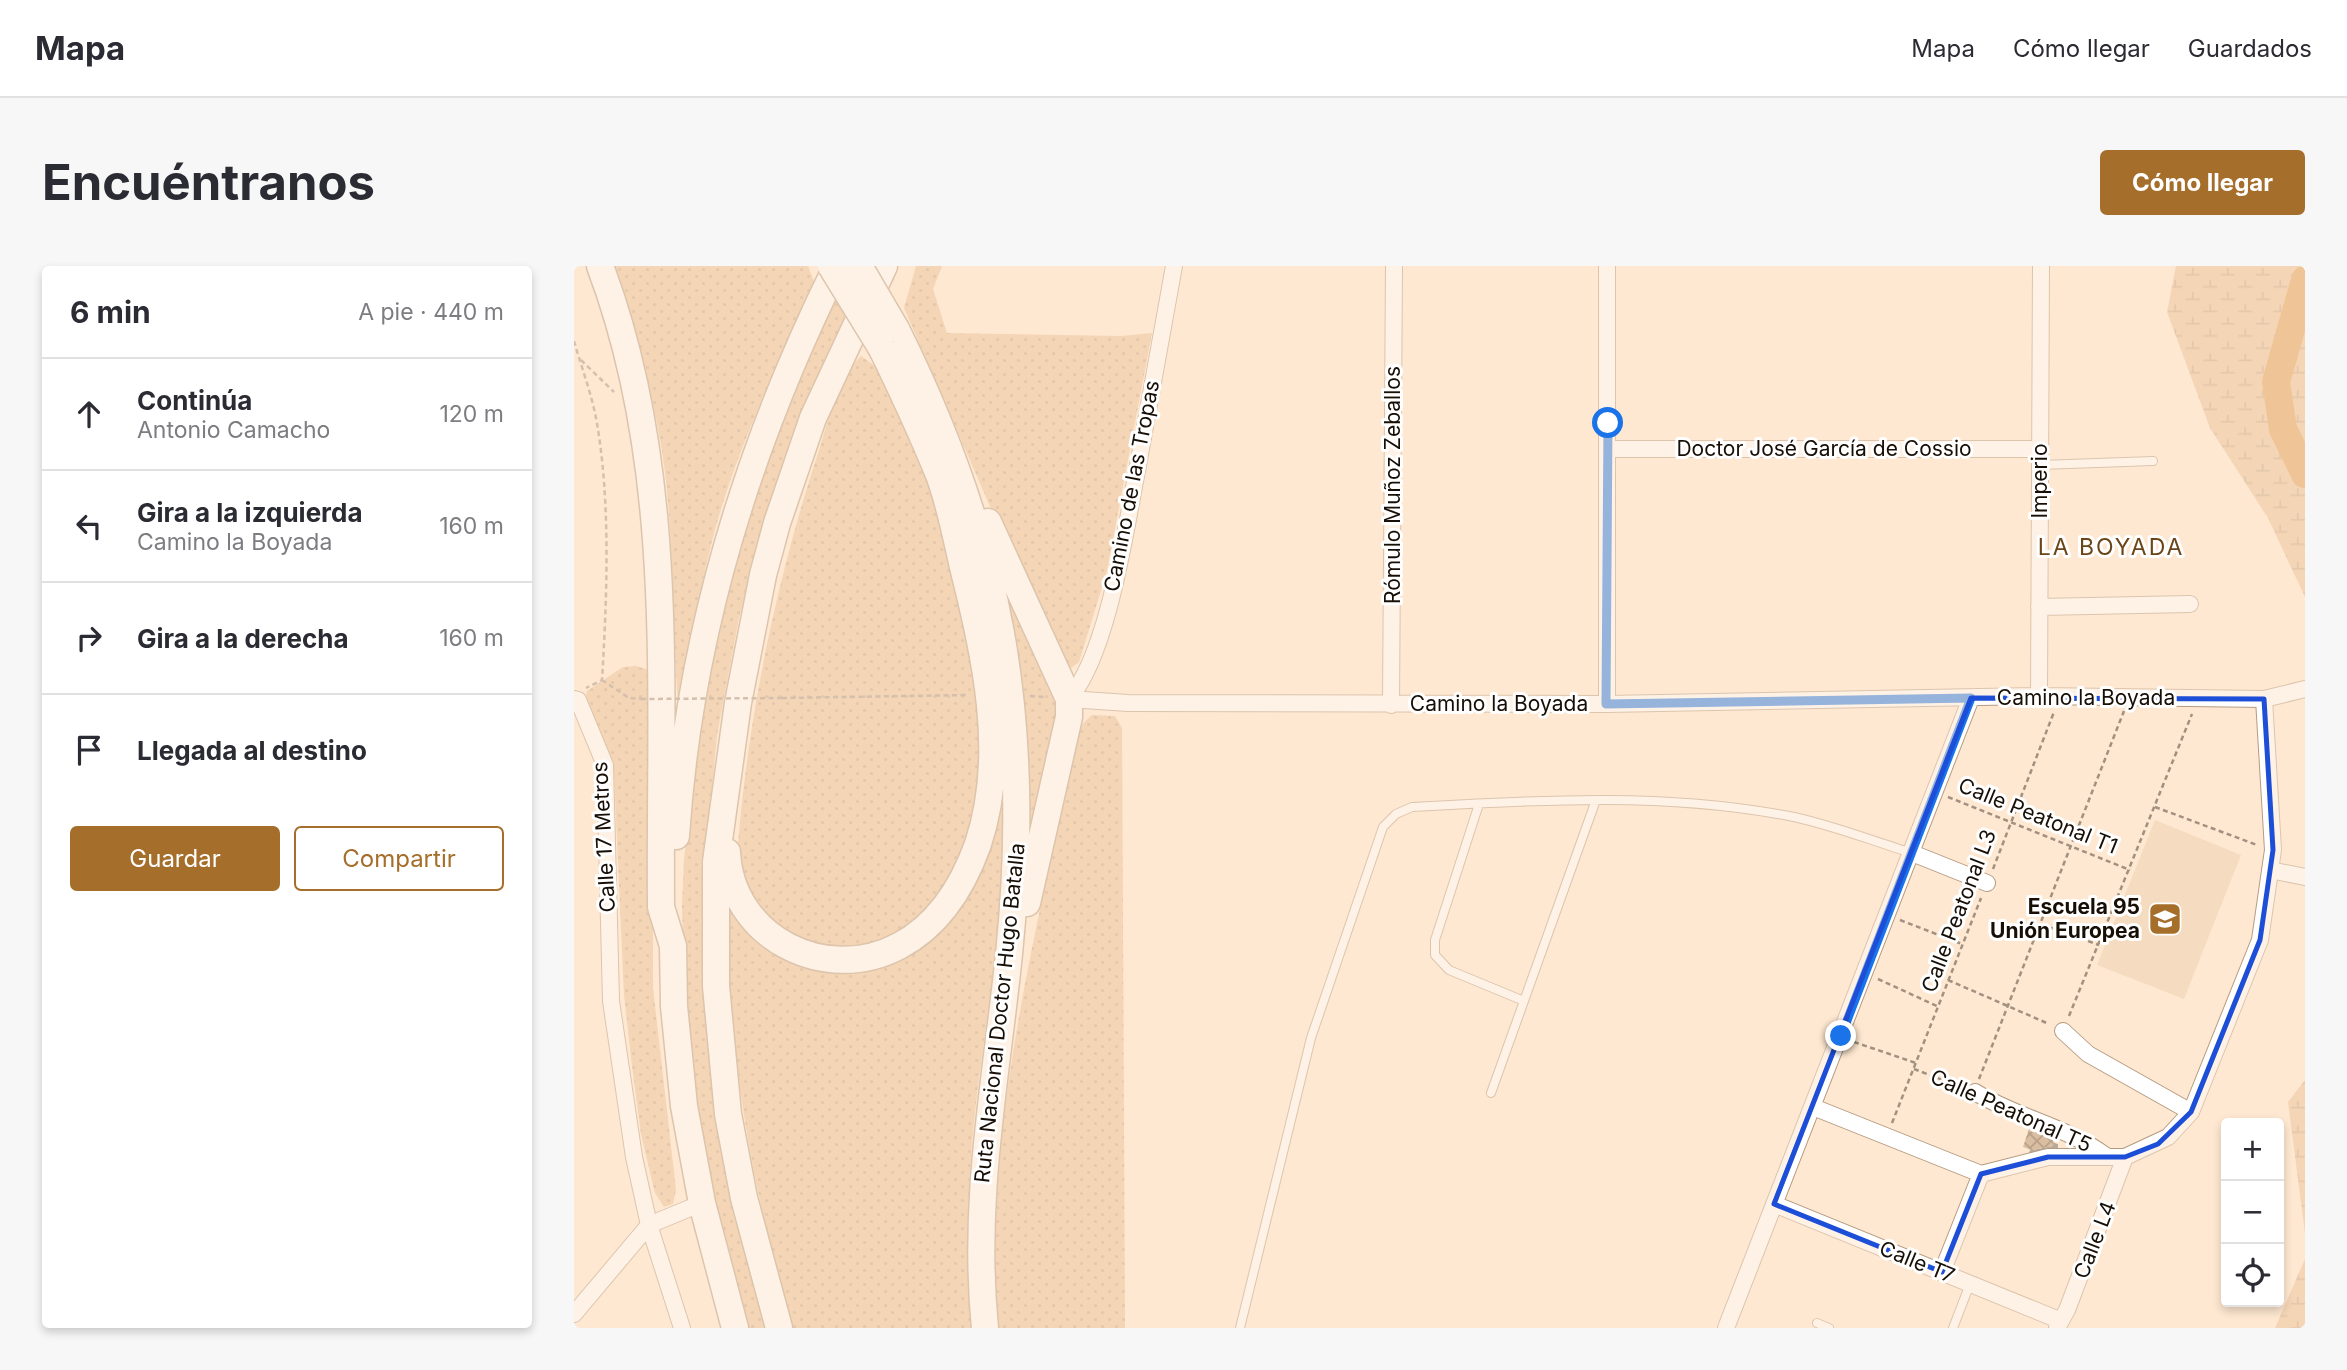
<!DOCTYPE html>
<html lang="es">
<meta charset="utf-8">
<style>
:root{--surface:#fff;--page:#f7f7f7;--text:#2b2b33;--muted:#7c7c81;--line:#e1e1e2;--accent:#a66e2b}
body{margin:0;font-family:Inter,sans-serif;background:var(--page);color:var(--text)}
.controls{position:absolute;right:21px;bottom:21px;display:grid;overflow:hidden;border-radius:7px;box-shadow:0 4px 10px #0003}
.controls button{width:63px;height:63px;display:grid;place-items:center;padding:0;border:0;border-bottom:2px solid var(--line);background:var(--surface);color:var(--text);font:35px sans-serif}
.stop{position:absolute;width:21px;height:21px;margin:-16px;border:5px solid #1a73e8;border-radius:50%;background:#fff}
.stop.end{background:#1a73e8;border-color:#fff;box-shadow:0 2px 7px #0008}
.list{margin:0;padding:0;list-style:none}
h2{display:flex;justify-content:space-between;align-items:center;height:91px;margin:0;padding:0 28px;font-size:30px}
h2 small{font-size:23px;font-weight:400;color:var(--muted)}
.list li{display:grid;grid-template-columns:46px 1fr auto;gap:21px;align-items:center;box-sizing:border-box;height:112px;padding:0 28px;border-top:2px solid var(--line)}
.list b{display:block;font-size:26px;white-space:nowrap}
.list p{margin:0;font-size:23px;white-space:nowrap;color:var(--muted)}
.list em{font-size:23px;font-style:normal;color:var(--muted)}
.actions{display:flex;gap:14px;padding:21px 28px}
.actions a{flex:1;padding:16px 0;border:2px solid var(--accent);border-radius:7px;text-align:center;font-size:24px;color:var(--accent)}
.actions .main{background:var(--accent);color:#fff}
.icon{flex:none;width:38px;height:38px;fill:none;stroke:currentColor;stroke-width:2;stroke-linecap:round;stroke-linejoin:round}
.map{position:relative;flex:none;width:1731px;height:1062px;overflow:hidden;border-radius:7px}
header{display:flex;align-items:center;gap:42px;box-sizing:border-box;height:98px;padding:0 35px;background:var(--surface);border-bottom:2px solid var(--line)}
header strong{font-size:33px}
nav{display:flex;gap:38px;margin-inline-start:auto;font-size:24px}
.intro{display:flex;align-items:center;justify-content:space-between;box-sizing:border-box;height:168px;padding:0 42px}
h1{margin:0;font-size:49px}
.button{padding:18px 32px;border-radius:7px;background:var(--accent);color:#fff;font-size:24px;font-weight:700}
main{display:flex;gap:42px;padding:0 42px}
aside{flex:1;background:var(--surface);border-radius:7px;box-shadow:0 4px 10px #0003}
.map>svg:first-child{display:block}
</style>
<header>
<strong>Mapa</strong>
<nav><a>Mapa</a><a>Cómo llegar</a><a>Guardados</a></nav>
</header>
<div class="intro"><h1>Encuéntranos</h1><a class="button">Cómo llegar</a></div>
<main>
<aside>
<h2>6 min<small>A pie · 440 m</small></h2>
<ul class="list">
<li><svg class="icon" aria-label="ahead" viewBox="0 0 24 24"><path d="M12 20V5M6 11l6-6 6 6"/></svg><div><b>Continúa</b><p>Antonio Camacho</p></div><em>120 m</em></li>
<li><svg class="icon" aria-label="left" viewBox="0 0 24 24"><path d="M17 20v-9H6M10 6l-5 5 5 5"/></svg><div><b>Gira a la izquierda</b><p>Camino la Boyada</p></div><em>160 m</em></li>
<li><svg class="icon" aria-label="right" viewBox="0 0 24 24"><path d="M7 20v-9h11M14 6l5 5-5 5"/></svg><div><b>Gira a la derecha</b></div><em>160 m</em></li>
<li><svg class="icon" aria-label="arrive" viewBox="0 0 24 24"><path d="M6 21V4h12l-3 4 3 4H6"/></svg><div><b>Llegada al destino</b></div></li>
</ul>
<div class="actions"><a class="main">Guardar</a><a>Compartir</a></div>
</aside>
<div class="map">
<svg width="1731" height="1062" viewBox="0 0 1731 1062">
<defs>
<pattern id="grass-dots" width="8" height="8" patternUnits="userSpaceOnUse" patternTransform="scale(1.75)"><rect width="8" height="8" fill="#e9bf93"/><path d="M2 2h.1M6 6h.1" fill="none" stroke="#c7a37d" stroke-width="1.8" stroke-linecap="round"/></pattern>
<pattern id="wetland-marsh" width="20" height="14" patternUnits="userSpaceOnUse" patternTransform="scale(1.75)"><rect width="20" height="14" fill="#e9bf93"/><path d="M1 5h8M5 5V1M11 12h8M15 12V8" fill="none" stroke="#c7a37d"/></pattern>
<pattern id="building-cross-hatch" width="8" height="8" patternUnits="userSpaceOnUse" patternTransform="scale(1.75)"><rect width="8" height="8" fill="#d9bea2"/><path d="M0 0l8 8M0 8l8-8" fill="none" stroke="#baa28a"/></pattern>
<filter id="shadow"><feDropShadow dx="6" dy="6" stdDeviation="0" flood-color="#0004"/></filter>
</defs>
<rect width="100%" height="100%" fill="#fee8d1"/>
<!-- built -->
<path fill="#f5dbc0" d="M1581,554L1667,589L1610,733L1523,699Z"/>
<!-- grass -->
<path fill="url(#grass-dots)" d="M39,0H234L241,18C205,95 168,172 144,253C126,315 118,378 104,440C99,362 100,284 91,206C82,136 62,67 39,0Z
M342,0H368L359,23L373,67L547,70L578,67L533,305L505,396L497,402L491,401L482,393L330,42Z
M259,30L273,51L184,282L165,352L143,469L131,596L193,1062H172L148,982L121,839L111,744L108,640L110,593L132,410L178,227Z
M312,65C407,236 446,436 428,631C422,703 409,774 401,846C393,917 392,991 398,1062H219C188,959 167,856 158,749C155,713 151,674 155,638C162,641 166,650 171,657C188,678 209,695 235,701C281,713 334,697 366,662C392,634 409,602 419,565C428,529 426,491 424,455C415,319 373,186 309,66Z
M287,90L301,100L340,177L358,225L389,339L404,442L406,530L380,611L335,663L285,685L217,674L177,631L166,600L164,578C175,444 204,308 246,181C255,152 265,111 287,90Z
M426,305L487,440L454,582Z
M62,400L72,403L79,411V722L102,924L99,938L90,941L81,927L67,868L58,800L50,729L40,508L11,434L13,425L49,401Z
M518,449L541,450L548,462L551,1062H425C407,859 466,660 503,463Z"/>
<!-- wetland -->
<path fill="url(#wetland-marsh)" d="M1602,0H1731V331L1694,252L1636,162L1593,46Z
M1731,814V967L1714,836Z
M1731,993V1062H1701Z"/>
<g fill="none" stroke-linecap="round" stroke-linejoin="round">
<!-- river -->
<path stroke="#dd9b50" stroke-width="28" d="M1731,14L1702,116L1709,163L1731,208"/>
</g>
<!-- building -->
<path fill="url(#building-cross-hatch)" filter="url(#shadow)" d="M1455,863L1480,873L1478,880L1458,884L1449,881Z"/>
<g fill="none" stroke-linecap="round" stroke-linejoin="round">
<defs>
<path id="service" d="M1466,199L1579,195
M905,538L861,674V689L875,704L950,735
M917,827L1022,534
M1243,1057L1255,1062
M666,1062L737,772L809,561L822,548L838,541C963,534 1091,526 1215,550C1256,558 1298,575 1338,587
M1379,1062L1396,1018"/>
<path id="minor" d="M1034,183H1465
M1465,341L1616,338
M1465,430L1467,0
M0,433L4,434L31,499L37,735L60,891L75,959L108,1062
M495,433L554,437L1033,438L1465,430L1690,433L1731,423
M495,433C534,387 551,266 563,205C575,137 588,68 600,0
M1033,438V0
M817,439L820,0
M1338,587L1413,617
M1696,604L1731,611
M1489,765L1514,788L1617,846
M1401,826C1443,852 1492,860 1532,890
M1239,841L1407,908L1474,891H1551L1594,871L1617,846L1686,674L1699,584L1690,433
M1200,938L1485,1054
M1368,1006L1407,908
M0,1048L75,959L128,937
M1152,1062L1397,432
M1483,1062L1493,1044L1551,891"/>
<path id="trunk" d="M26,0C103,203 85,427 87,641L99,680L100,740L110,840L128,937L161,1062
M322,63C427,274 459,454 435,688C422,815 398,933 411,1062
M414,256L495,433V451L453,637
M102,570C115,370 174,179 263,0
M153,586C157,672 252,719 325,680C365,659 389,620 404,578C434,488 411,390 389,301C382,271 376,238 365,209C348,167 328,124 308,83
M205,1062L170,932L154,848L142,720V596L164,437L189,309L203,257L239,152L310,0"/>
</defs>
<!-- service casing -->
<use href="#service" stroke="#b59b80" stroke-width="10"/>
<!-- minor casing -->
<use href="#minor" stroke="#b59b80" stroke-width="18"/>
<!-- trunk casing -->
<use href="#trunk" stroke="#b59b80" stroke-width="29"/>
<!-- path -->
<path stroke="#a29180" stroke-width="2.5" stroke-dasharray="5 3.5" stroke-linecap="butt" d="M0,75C7,100 17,126 22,152C37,233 33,332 28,414L12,422
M7,94L40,126
M28,414L55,432L67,433
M456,430L471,431
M208,432L394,429
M1374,531L1556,604
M1581,541L1683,579
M1419,603L1480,446
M1326,654L1388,678
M1466,658L1525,679
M1304,713L1365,741
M1374,714L1475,758
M1495,750L1618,448
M1280,776L1342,797
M1340,803L1387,821
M1405,813L1550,445
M1318,857L1407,632"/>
<!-- service -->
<use href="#service" stroke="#fff" stroke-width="8"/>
<!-- minor -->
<use href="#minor" stroke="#fff" stroke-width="16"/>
<!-- trunk -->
<use href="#trunk" stroke="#fff" stroke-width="26"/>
<defs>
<path id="trunk-bridge" d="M257,0L308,83
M285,0L322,63"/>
</defs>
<!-- trunk-bridge casing -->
<use href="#trunk-bridge" stroke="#b59b80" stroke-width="29" stroke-linecap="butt"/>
<!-- path-bridge -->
<path stroke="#a29180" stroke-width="2.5" stroke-dasharray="5 3.5" stroke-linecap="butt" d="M67,433L208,432"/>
<!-- trunk-bridge -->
<use href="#trunk-bridge" stroke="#fff" stroke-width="26"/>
</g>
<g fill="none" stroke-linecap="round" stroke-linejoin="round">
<!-- route -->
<path stroke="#1a73e8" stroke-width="9" d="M1034,157L1032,438L1397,432L1267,770"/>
</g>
<!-- marked area -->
<path d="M0 0H1731V1062H0ZM1397,432L1690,433L1699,584L1686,674L1617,846L1584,878L1551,891H1474L1407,908L1368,1006L1200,938Z" fill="#fee8d1" fill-opacity=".55" fill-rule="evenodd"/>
<path fill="none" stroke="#1d4ed8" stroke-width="5" stroke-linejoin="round" d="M1397,432L1690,433L1699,584L1686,674L1617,846L1584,878L1551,891H1474L1407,908L1368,1006L1200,938Z"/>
<!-- icons -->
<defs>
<symbol id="school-square" viewBox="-11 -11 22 22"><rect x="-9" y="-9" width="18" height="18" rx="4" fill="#a66e2b" stroke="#fff"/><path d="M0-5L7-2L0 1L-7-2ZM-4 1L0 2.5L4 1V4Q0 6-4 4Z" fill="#fff"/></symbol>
</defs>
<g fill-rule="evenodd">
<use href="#school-square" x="1572" y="634" width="38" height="38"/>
</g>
<g text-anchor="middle" stroke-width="6" stroke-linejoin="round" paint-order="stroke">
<!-- street labels -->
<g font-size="21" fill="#170e05" stroke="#fff">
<text x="1250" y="190">Doctor José García de Cossio</text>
<text transform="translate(1466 215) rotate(-90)" y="7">Imperio</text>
<text transform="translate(819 219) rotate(-90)" y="7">Rómulo Muñoz Zeballos</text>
<text transform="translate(558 220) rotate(-79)" y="7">Camino de las Tropas</text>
<text x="1512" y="439">Camino la Boyada</text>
<text x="925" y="445">Camino la Boyada</text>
<text transform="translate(1464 550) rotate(22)" y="7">Calle Peatonal T1</text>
<text transform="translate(30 571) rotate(-93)" y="7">Calle 17 Metros</text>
<text transform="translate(1385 645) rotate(-69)" y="7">Calle Peatonal L3</text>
<text transform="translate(426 747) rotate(-84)" y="7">Ruta Nacional Doctor Hugo Batalla</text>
<text transform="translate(1437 845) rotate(24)" y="7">Calle Peatonal T5</text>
<text transform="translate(1521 974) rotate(-69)" y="7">Calle L4</text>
<text transform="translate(1343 996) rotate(22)" y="7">Calle T7</text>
</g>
<!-- poi labels -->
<g font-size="21" font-weight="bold" fill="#170e05" stroke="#fff" text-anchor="end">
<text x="1566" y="648">Escuela 95<tspan x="1566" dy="24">Unión Europea</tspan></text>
</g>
<!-- neighbourhood labels -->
<g font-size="23" letter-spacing="2" fill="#6b4517" stroke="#fff">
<text x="1537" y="289">LA BOYADA</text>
</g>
</g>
</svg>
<div class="controls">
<button>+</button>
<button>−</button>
<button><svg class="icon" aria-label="locate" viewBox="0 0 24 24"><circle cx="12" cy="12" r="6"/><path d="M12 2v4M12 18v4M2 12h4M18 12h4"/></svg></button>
</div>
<div class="stop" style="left:1034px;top:157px"></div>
<div class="stop end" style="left:1267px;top:770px"></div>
</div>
</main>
